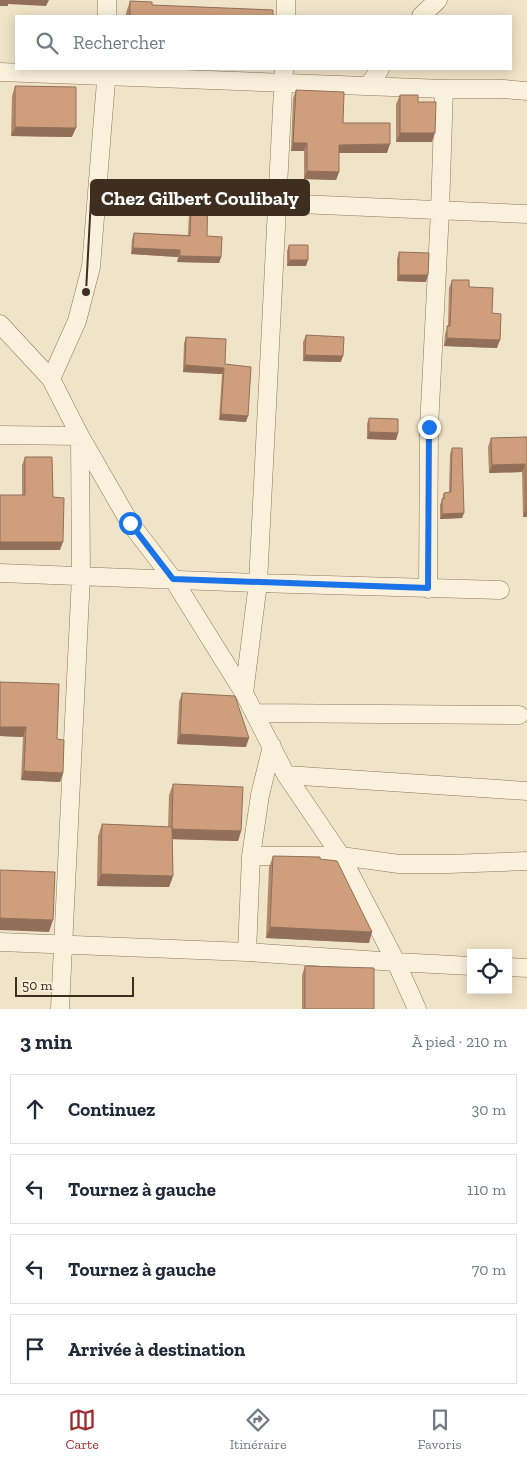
<!DOCTYPE html>
<html lang="fr">
<meta charset="utf-8">
<style>
:root{--surface:#fff;--page:#f2f2f3;--text:#1f2937;--muted:#747a83;--line:#e0e1e3;--accent:#9e2a2b}
body{margin:0;font-family:"Zilla Slab",serif;background:var(--page);color:var(--text)}
.controls{position:absolute;right:15px;bottom:15px;display:grid;overflow:hidden;border-radius:0px;box-shadow:0 2px 12px #0003}
.controls button{width:45px;height:45px;display:grid;place-items:center;padding:0;border:0;border-bottom:1px solid var(--line);background:var(--surface);color:var(--text);font:25px sans-serif}
.scale{position:absolute;left:15px;bottom:12px;width:119px;box-sizing:border-box;padding-left:5px;border:2px solid #3d2e20;border-top:0;font-size:14px;line-height:18px;white-space:nowrap;color:#3d2e20;-webkit-text-stroke:4px #f7eed8;paint-order:stroke}
.stop{position:absolute;width:15px;height:15px;margin:-11px;border:4px solid #1a73e8;border-radius:50%;background:#fff}
.stop.end{background:#1a73e8;border-color:#fff;box-shadow:0 1px 5px #0008}
.list{margin:0;padding:0;list-style:none}
h2{display:flex;justify-content:space-between;align-items:center;height:65px;margin:0;padding:0 20px;font-size:21px}
h2 small{font-size:16px;font-weight:400;color:var(--muted)}
.list li{display:grid;grid-template-columns:32px 1fr auto;gap:15px;align-items:center;box-sizing:border-box;height:70px;margin:0 10px 10px;padding:0 10px;border:1px solid var(--line);border-radius:0px}
.list b{display:block;font-size:19px;white-space:nowrap}
.list em{font-size:16px;font-style:normal;color:var(--muted)}
.icon{flex:none;width:28px;height:28px;fill:none;stroke:currentColor;stroke-width:2;stroke-linecap:round;stroke-linejoin:round}
.map{position:relative;flex:none;width:527px;height:1009px;overflow:hidden}
.search{position:absolute;background:var(--surface);box-shadow:0 2px 12px #0003;left:15px;right:15px;top:15px;height:55px;display:flex;align-items:center;gap:12px;box-sizing:border-box;padding:0 18px;border-radius:0px;color:var(--muted);font-size:19px}
.sheet{height:385px;background:var(--surface)}
nav{display:flex;justify-content:space-around;align-items:center;box-sizing:border-box;height:70px;border-top:1px solid var(--line);background:var(--surface);font-size:14px;color:var(--muted)}
nav a{display:grid;justify-items:center;gap:2px}
nav .on{color:var(--accent)}
.map>svg:first-child{display:block}
</style>
<div class="map">
<svg width="527" height="1009" viewBox="0 0 527 1009">
<rect width="100%" height="100%" fill="#f0e4c8"/>
<g fill="none" stroke-linecap="round" stroke-linejoin="round">
<defs>
<path id="street" d="M107,16V0
M286,16V0
M421,16L438,0
M0,72L444,89H503L527,91
M368,86L380,69
M276,203L527,214
M0,324L51,379L80,436L130,523L173,579L244,693L286,775L341,856L396,962L417,1009
M51,379L77,321L91,267L107,69
M0,435L80,436L81,576L60,1009
M0,573L258,583L500,590
M428,589L429,427L440,211L444,89
M244,693L258,583L284,69
M254,713L519,715
M286,775L527,791
M251,856H341L399,864H448L527,861
M0,942L247,952L396,962L471,966
M247,952L251,856L260,795L272,746
M508,967L527,968"/>
</defs>
<!-- street casing -->
<use href="#street" stroke="#8d765c" stroke-width="19"/>
<!-- street -->
<use href="#street" stroke="#faf1dc" stroke-width="18"/>
</g>
<!-- wall -->
<path fill="#b2896c" d="M130,1L152,5L273,16H126V13Z
M15,86L72,137L11,136L12,96Z
M296,90L343,123L387,153H339V172L336,180L304,179V151H291L293,98Z
M400,95L418,102L432,142H396V104Z
M250,180L262,202H249V183Z
M208,186L207,236L221,257L219,263L177,262L178,257L131,254L132,239L134,233L188,235L189,213H154V193L157,187Z
M289,245L306,266H287V251Z
M399,252L426,282L397,281V259Z
M452,280L469,287L492,313L497,348L444,346L445,334L448,326L449,288Z
M306,335L341,362L303,361V342Z
M186,337L225,364L246,422L219,420L222,374L183,372L184,343Z
M369,418L398,433L396,440L367,439V424Z
M527,437V517H523L522,472L489,473L488,447L491,438Z
M452,448L464,513L462,518L440,519V505L444,493L449,492L450,454Z
M25,457L53,497L60,550H0L22,495V465Z
M0,682L57,739L63,773L60,782L21,780L23,737L0,736Z
M182,693L246,747L177,744L179,702Z
M173,784L241,831L238,841L172,839L173,876L169,887L97,886L98,836L102,824L168,827L169,795Z
M273,856L320,859L369,943L266,938L269,867Z
M305,966L374,1009H302V975Z"/>
<!-- shaded-wall -->
<path fill="#916f58" d="M0,0H49L46,6L8,4V6H0Z
M237,69H267V70Z
M15,127L76,128L72,137L11,136Z
M400,133H435L432,142H396Z
M293,143H307L304,151H291Z
M390,144L387,153H336L339,145Z
M307,171L339,172L336,180L304,179Z
M250,199H263L262,202H249Z
M157,207H191L189,213H154Z
M133,248L180,250L178,257L131,254Z
M180,256L221,257L219,263L177,262Z
M289,260H308L306,266H287Z
M399,275H428L426,282L397,281Z
M447,338L500,340L497,348L444,346Z
M305,355L343,356L341,362L303,361Z
M185,365L224,368L222,374L183,372Z
M221,414L248,416L246,422L219,420Z
M369,432L398,433L396,440L367,439Z
M525,464L522,472L489,473L492,465Z
M526,508H527V517H523Z
M464,513L462,518L440,519L442,514Z
M0,542H63L60,550H0Z
M0,727H26L23,737L0,736Z
M180,734L249,738L246,747L177,744Z
M24,771L63,773L60,782L21,780Z
M172,829L241,831L238,841L168,839Z
M101,874L173,876L169,887L97,886Z
M0,918L53,920L49,932L0,930Z
M270,927L372,932L369,943L266,938Z"/>
<!-- building -->
<path fill="#cf9f7d" stroke="#916f58" d="M130,1L152,2V5L273,10V16H130Z
M15,86L76,87V128L15,127Z
M296,90L344,92L343,123H390V144L339,145V172L307,171V143H293Z
M400,95H418V102H436L435,133H400Z
M250,180H263V199H250Z
M208,186L207,236L222,237L221,257L180,256V250L133,248L134,233L190,236L191,207H157V187Z
M289,245H308V260H289Z
M399,252L429,253L428,275H399Z
M452,280H469V287L493,288L492,313L501,314L500,340L447,338V326H450Z
M306,335L344,337L343,356L305,355Z
M186,337L226,339L225,364L251,367L248,416L221,414L224,368L185,365Z
M369,418L398,419V433L369,432Z
M527,437V508H526L525,464L492,465L491,438Z
M452,448H462L464,513L442,514V499H444V493L451,492Z
M25,457H52L53,497L64,498L63,542H0V495H25Z
M0,682L59,684L57,739L64,740L63,773L24,771L26,727H0Z
M182,693L235,696L249,738L180,734Z
M173,784L243,787L241,831L172,829Z
M102,824L172,827L173,876L101,874Z
M273,856L320,857V859L337,861L372,932L270,927Z
M0,870L55,872L53,920L0,918Z
M305,966L374,968V1009H305Z"/>
<g fill="none" stroke-linecap="round" stroke-linejoin="round">
<!-- route -->
<path stroke="#1a73e8" stroke-width="6" d="M130,523L173,579L428,588L429,427"/>
</g>
<!-- callouts -->
<path fill="none" stroke="#3d2e20" stroke-width="2" d="M86 292L91 198"/>
<circle fill="#3d2e20" stroke="#f7eed8" stroke-width="2" cx="86" cy="292" r="5"/>
<rect fill="#3d2e20" stroke="#3d2e20" stroke-width="2" x="91" y="180" width="218" height="35" rx="5"/>
<g font-size="20" text-anchor="middle" font-weight="bold" fill="#fff">
<text x="200" y="205">Chez Gilbert Coulibaly</text>
</g>
</svg>
<div class="controls">
<button><svg class="icon" aria-label="locate" viewBox="0 0 24 24"><circle cx="12" cy="12" r="6"/><path d="M12 2v4M12 18v4M2 12h4M18 12h4"/></svg></button>
</div>
<div class="scale">50 m</div>
<div class="stop" style="left:130px;top:523px"></div>
<div class="stop end" style="left:429px;top:427px"></div>
<div class="search"><svg class="icon" aria-label="search" viewBox="0 0 24 24"><circle cx="10" cy="10" r="6"/><path d="M15 15l6 6"/></svg>Rechercher</div>
</div>
<section class="sheet">
<h2>3 min<small>À pied · 210 m</small></h2>
<ul class="list">
<li><svg class="icon" aria-label="ahead" viewBox="0 0 24 24"><path d="M12 20V5M6 11l6-6 6 6"/></svg><div><b>Continuez</b></div><em>30 m</em></li>
<li><svg class="icon" aria-label="left" viewBox="0 0 24 24"><path d="M17 20v-9H6M10 6l-5 5 5 5"/></svg><div><b>Tournez à gauche</b></div><em>110 m</em></li>
<li><svg class="icon" aria-label="left" viewBox="0 0 24 24"><path d="M17 20v-9H6M10 6l-5 5 5 5"/></svg><div><b>Tournez à gauche</b></div><em>70 m</em></li>
<li><svg class="icon" aria-label="arrive" viewBox="0 0 24 24"><path d="M6 21V4h12l-3 4 3 4H6"/></svg><div><b>Arrivée à destination</b></div></li>
</ul>
</section>
<nav>
<a class="on"><svg class="icon" aria-label="map" viewBox="0 0 24 24"><path d="M3 6l6-2 6 2 6-2v14l-6 2-6-2-6 2zM9 4v14M15 6v14"/></svg>Carte</a>
<a><svg class="icon" aria-label="directions" viewBox="0 0 24 24"><path d="M12 3l9 9-9 9-9-9zM9 14v-3h6M13 9l2 2-2 2"/></svg>Itinéraire</a>
<a><svg class="icon" aria-label="saved" viewBox="0 0 24 24"><path d="M7 4h10v16l-5-4-5 4z"/></svg>Favoris</a>
</nav>
